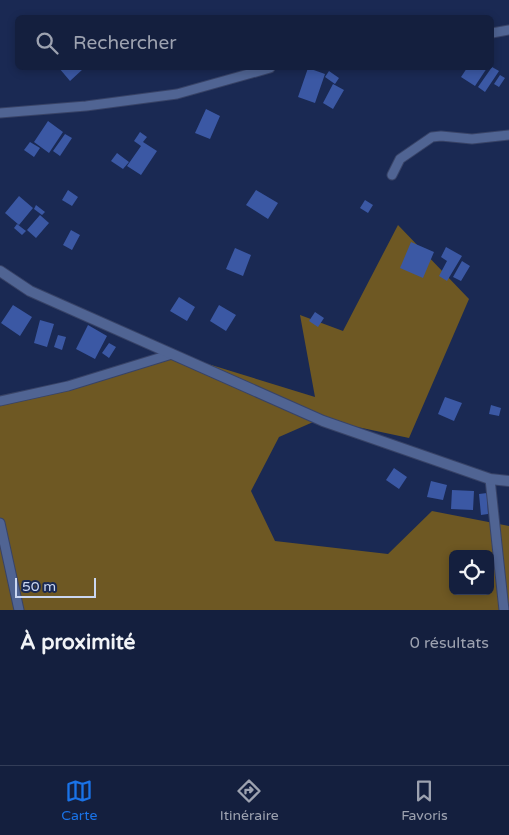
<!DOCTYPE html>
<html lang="fr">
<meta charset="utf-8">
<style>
:root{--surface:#141f3e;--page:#1d2745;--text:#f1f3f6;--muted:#9da2b0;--line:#333d58;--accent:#1a73e8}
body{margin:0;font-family:"Varela Round",sans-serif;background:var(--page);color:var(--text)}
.controls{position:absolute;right:15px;bottom:15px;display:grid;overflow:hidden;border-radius:8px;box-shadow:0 2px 8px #0003}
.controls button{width:45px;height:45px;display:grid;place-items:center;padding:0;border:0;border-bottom:1px solid var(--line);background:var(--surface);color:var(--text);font:25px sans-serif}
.scale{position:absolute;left:15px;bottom:12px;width:81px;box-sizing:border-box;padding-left:5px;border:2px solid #cad6f1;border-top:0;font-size:14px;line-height:18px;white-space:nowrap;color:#cad6f1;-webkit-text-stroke:4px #1a2953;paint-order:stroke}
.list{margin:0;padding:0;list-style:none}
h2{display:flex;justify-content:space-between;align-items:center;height:65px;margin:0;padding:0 20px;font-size:21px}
h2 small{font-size:16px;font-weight:400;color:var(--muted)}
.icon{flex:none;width:28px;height:28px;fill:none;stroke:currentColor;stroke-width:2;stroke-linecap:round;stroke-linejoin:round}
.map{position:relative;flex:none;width:509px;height:610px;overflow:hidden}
.search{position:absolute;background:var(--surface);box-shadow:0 2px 8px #0003;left:15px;right:15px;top:15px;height:55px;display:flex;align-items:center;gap:12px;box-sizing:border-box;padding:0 18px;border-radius:8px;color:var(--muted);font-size:19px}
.sheet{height:155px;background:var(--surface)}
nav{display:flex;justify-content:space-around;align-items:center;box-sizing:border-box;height:70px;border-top:1px solid var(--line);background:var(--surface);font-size:14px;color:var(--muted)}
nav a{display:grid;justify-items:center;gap:2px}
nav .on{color:var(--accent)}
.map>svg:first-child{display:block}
</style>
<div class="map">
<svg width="509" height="610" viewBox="0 0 509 610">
<rect width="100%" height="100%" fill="#1a2953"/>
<!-- forest -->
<path fill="#6e5823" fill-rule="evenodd" d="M398,225L469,299L409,438L320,419L279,437L251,491L275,541L388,554L432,511L509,526V610H0V399L65,385L169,352L315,397L300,315L343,331ZM453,554H490V591H453Z"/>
<!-- building -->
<path fill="#3b58a4" d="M492,67L499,71L485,92L478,87Z
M59,68H82L83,69L70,81Z
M308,68L325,74L315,103L298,97Z
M467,68H487L475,86L461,77Z
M329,71L339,78L335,84L325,77Z
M500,75L505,78L499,87L494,84Z
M333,84L344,90L333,109L323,103Z
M206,109L220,116L210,139L195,133Z
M48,121L63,132L49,153L34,142Z
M140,132L147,137L143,142L157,151L141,175L127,166L141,146L134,141Z
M65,134L72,138L60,156L53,151Z
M30,142L40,148L34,157L24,150Z
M117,153L129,162L123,169L111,161Z
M68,190L78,197L72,206L62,200Z
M256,190L278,203L268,219L246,205Z
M19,196L33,208L19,225L5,213Z
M365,200L373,205L368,213L360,208Z
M36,205L45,212L42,215L34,209Z
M40,215L49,223L36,238L27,230Z
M17,224L26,231L22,235L14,228Z
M71,230L80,235L72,250L63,245Z
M411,242L434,252L423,278L400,268Z
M446,247L462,256L447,281L439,276L447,261L441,257Z
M235,248L251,255L243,276L226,269Z
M462,261L470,266L461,281L453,277Z
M179,297L195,307L187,321L170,311Z
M13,305L32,317L20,336L1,323Z
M219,305L236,315L226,331L210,321Z
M315,312L324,318L318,327L309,321Z
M40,320L54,324L47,347L34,343Z
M88,325L107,336L95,359L76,349Z
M58,335L66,337L62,350L54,347Z
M109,343L116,347L109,358L102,353Z
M445,397L462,403L454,421L438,414Z
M491,405L501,408L499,416L489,414Z
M394,468L407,477L399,489L386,480Z
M431,481L447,485L443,500L427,497Z
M452,490L474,491L473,510L451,509Z
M487,493L488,514L481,515L479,494Z"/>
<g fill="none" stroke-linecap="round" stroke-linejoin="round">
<defs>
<path id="minor" d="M492,33L509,30
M0,113L86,106L177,94L270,68
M392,175L400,159L432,137L441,136L472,139L509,135
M0,401L68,386L172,354
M490,479L504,610
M0,523L19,610"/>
<path id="tertiary" d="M0,271L30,291L323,421L490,479L509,481"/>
</defs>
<!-- minor casing -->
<use href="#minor" stroke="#384367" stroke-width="11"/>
<!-- tertiary casing -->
<use href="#tertiary" stroke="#384367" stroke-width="12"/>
<!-- minor -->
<use href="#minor" stroke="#506493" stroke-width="9"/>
<!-- tertiary -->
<use href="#tertiary" stroke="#506493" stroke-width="10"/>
</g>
</svg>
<div class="controls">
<button><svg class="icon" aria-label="locate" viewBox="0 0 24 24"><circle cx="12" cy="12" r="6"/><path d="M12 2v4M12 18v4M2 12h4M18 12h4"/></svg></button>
</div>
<div class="scale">50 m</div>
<div class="search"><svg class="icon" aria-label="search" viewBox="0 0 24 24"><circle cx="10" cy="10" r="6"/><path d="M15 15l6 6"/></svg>Rechercher</div>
</div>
<section class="sheet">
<h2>À proximité<small>0 résultats</small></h2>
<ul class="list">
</ul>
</section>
<nav>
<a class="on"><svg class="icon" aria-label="map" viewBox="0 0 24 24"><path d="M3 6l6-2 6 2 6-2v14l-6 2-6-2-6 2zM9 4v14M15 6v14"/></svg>Carte</a>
<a><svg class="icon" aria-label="directions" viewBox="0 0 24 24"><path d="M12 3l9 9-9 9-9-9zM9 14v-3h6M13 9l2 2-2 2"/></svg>Itinéraire</a>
<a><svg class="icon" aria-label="saved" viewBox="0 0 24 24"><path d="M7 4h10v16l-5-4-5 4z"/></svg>Favoris</a>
</nav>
